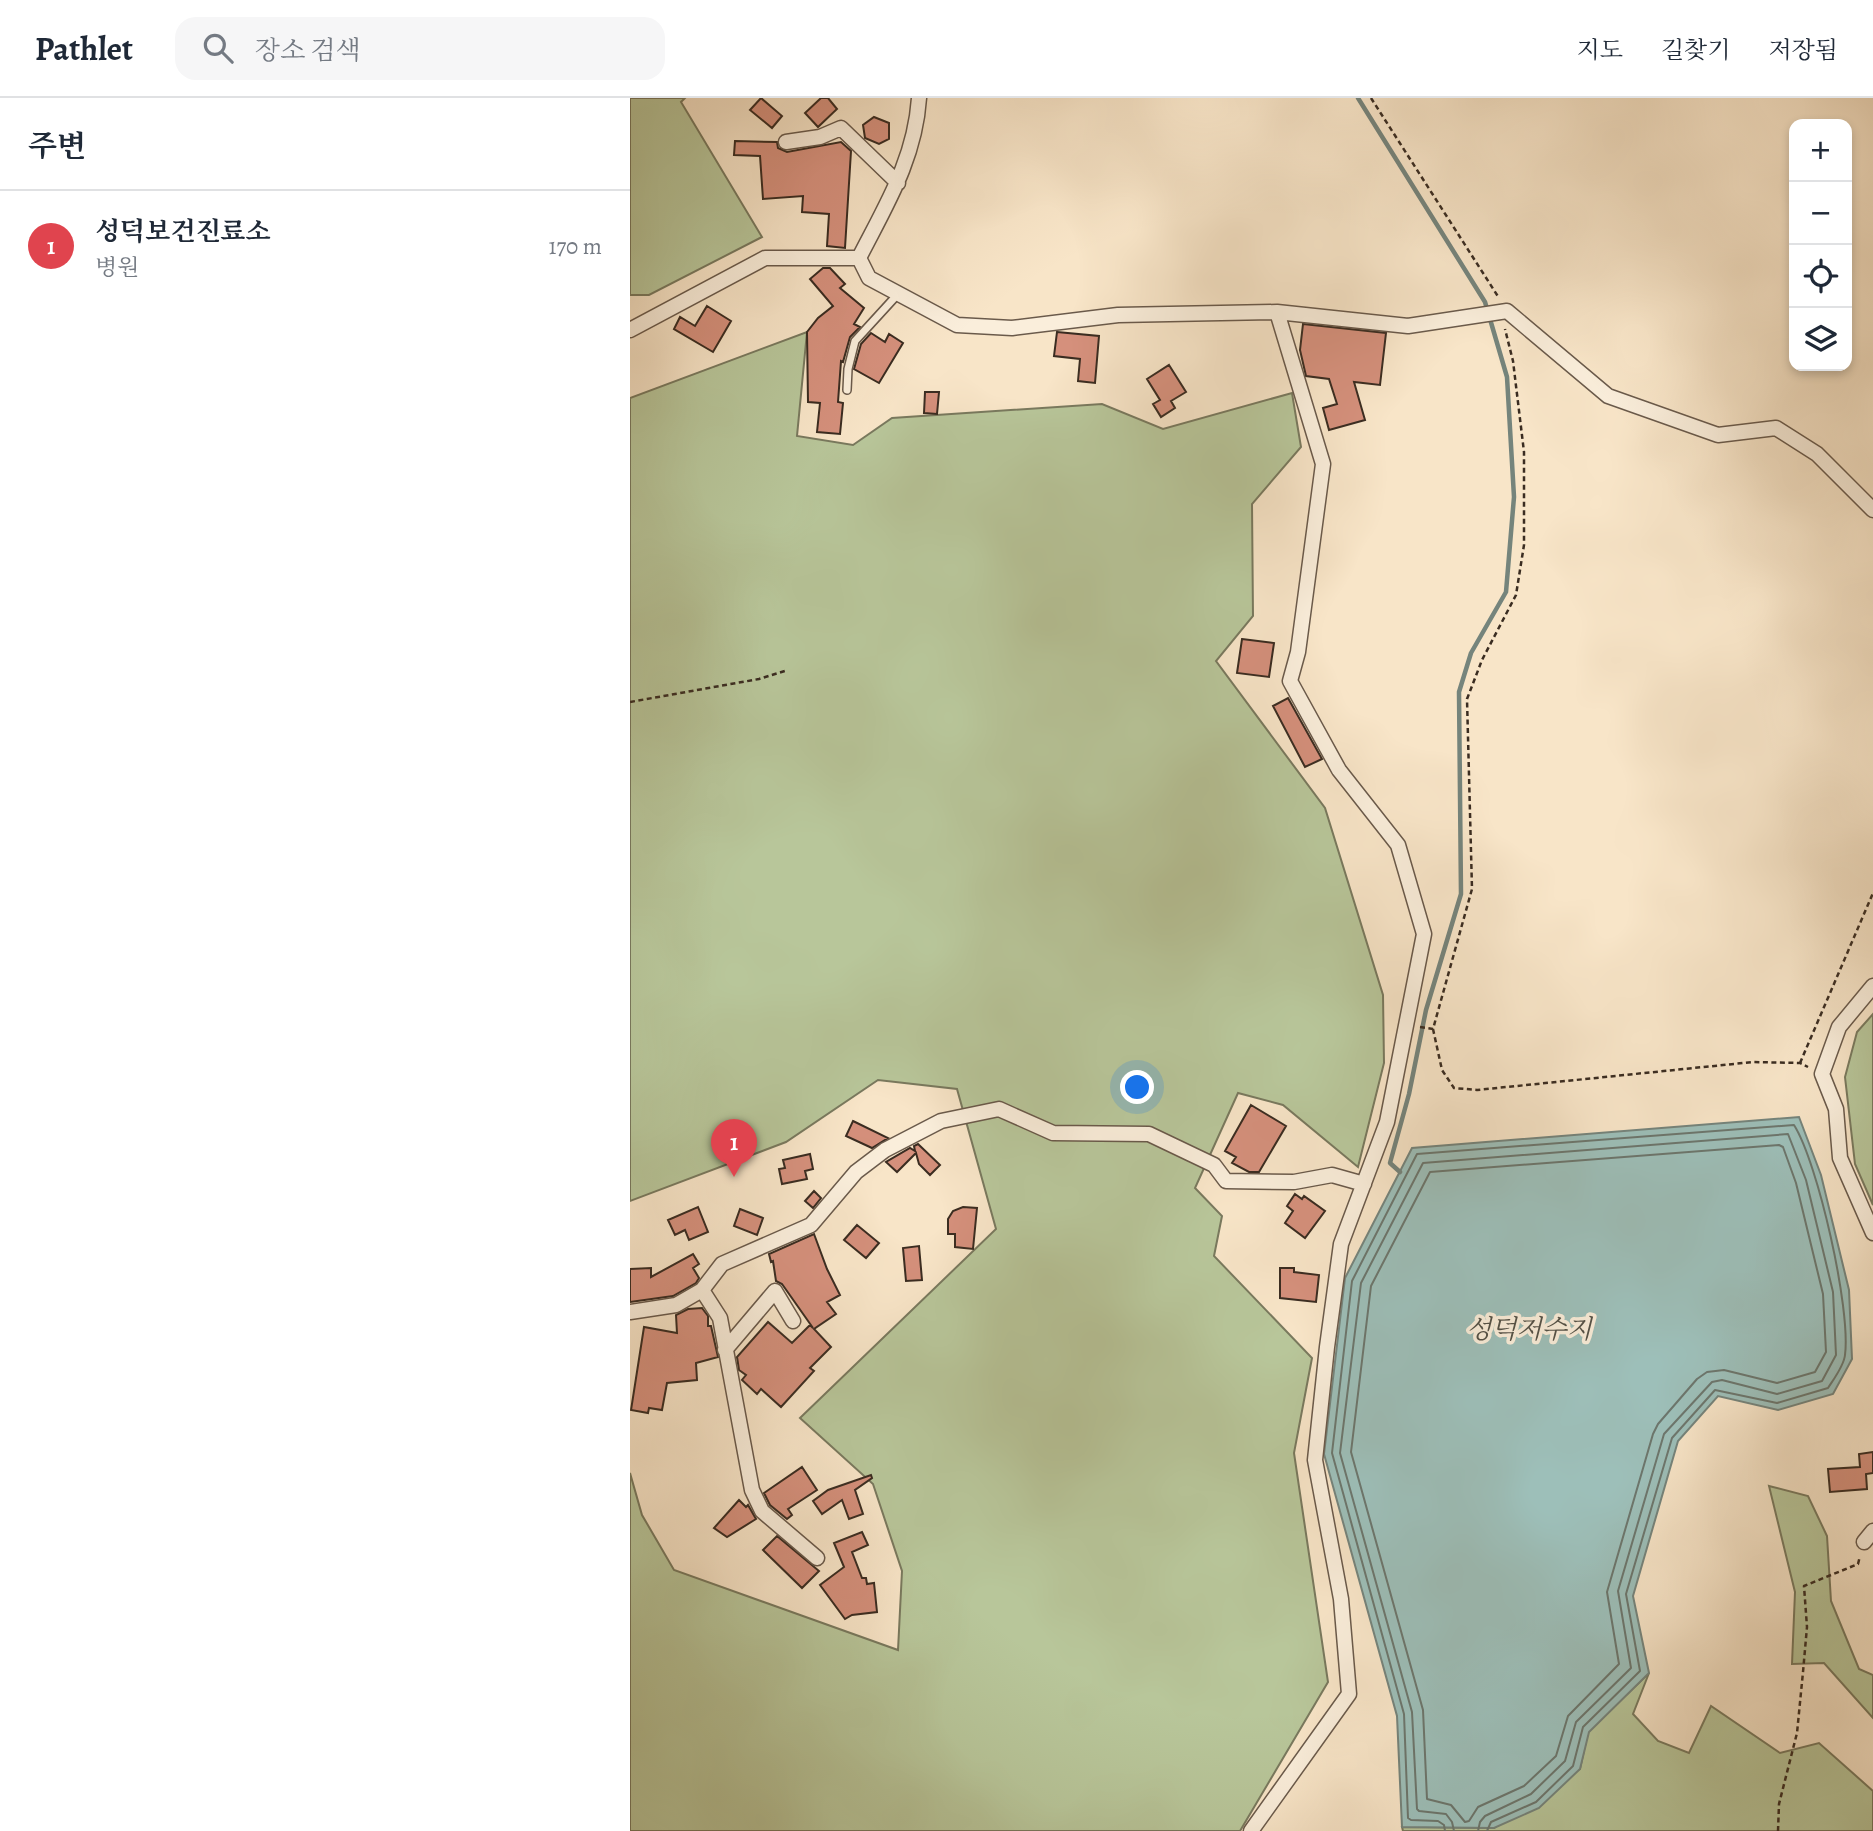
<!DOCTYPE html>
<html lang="ko">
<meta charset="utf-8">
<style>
:root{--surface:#fff;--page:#f6f6f7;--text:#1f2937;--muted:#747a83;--line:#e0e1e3;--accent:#8f2418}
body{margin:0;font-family:Alegreya,"Noto Serif KR",serif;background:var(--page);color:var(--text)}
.controls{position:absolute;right:21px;top:21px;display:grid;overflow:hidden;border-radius:14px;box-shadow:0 4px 10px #0003}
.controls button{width:63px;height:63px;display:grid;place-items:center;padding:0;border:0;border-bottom:2px solid var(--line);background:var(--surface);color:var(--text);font:35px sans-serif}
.you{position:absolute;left:508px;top:990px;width:24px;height:24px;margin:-18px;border:5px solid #fff;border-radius:50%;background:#1a73e8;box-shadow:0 0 0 10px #1a73e833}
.badge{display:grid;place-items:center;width:46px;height:46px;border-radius:50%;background:var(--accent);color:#fff;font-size:23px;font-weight:700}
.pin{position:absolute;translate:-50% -58px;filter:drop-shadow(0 2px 4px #0008)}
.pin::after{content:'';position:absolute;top:37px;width:24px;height:21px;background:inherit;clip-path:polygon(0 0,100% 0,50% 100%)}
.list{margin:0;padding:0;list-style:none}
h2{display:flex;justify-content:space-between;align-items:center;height:91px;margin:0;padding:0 28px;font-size:30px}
h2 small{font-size:23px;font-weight:400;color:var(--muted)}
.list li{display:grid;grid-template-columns:46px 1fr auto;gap:21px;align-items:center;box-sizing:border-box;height:112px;padding:0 28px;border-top:2px solid var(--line)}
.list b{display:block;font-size:26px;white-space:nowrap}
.list p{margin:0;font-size:23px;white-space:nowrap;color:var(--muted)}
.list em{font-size:23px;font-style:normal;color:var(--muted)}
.icon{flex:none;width:38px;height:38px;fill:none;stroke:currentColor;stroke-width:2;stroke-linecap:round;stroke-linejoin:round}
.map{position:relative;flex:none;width:1243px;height:1733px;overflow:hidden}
header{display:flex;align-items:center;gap:42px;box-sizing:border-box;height:98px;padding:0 35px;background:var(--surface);border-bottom:2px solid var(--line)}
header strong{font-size:33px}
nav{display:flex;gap:38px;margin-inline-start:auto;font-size:24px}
.search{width:490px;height:63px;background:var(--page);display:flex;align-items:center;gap:18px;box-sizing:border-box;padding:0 24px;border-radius:21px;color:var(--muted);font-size:26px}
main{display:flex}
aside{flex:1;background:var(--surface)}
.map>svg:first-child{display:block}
</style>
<header>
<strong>Pathlet</strong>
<div class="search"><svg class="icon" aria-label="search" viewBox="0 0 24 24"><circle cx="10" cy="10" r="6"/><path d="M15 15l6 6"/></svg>장소 검색</div>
<nav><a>지도</a><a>길찾기</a><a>저장됨</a></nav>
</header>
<main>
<aside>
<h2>주변<small></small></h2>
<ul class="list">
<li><span class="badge" style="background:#e0444e">1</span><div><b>성덕보건진료소</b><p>병원</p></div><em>170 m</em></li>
</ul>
</aside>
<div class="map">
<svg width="1243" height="1733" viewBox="0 0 1243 1733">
<rect width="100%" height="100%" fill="#f8e5c8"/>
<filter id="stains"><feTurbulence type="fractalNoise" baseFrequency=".00286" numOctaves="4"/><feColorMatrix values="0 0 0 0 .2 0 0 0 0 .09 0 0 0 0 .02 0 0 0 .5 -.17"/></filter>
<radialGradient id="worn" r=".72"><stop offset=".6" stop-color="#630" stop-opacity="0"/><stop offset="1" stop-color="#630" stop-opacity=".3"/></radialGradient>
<!-- green -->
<path fill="#b8c69a" stroke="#79795e" stroke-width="2" d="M0,0H55L51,4L132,139L19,197H0Z
M177,234L167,338L223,347L262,320L472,306L533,331L662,295L671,349L622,406L623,518L586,563L695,710L753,897L754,965L728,1069L653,1007L608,995L565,1090L592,1118L584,1158L682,1260L664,1355L698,1584L610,1733H0V1375L12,1417L44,1472L268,1552L272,1473L243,1386L170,1320L366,1131L327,991L248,982L156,1044L0,1103V300Z
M1243,916V1107L1225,1066L1215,979L1227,934Z
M1139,1388L1178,1398L1197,1438L1201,1503L1229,1571L1243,1577V1620L1194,1565L1162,1566L1165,1494Z
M1019,1575L1003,1616L1028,1643L1059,1655L1081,1608L1150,1655L1189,1645L1243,1693V1733H773L772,1729L864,1730L950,1671L958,1634Z"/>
<!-- water -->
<path fill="#9dbfb9" stroke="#75847c" stroke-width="2" d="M1169,1019L1191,1077L1219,1192L1222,1261L1203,1296L1148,1312L1088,1298L1048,1343L1003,1498L1019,1575L959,1634L950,1671L909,1710L864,1730L772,1729L767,1618L694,1356L715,1180L782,1050Z"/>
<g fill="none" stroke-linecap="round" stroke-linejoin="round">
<!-- shore -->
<path stroke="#6c766d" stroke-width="2" d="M1149,1047L1153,1049L1166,1085L1193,1196L1196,1254L1185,1274L1147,1285L1094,1272L1077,1274L1067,1281L1028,1326L1023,1336L977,1494L989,1566L938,1618L926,1658L894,1688L848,1709L839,1723L835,1724L821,1707L797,1701L793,1612L721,1354L741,1188L800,1074Z
M815,1733L814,1727L808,1723L781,1722L778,1720L774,1616L702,1355L722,1183L787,1056L1164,1027C1188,1065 1221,1211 1215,1257C1214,1268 1203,1282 1198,1290L1147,1305L1085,1292L1042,1340L996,1496L1010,1573L953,1629L943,1668L906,1704L861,1724L857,1733
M824,1733L822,1724L816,1716L789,1713L787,1711L782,1614L710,1355L731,1185L793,1065L1158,1036L1176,1082L1203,1194L1206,1257L1192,1283L1147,1296L1092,1282L1082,1284L1034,1336L988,1493L1001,1570L946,1624L935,1663L901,1696L855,1718L850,1724L848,1733"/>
<!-- stream -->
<path stroke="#75847c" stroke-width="4.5" d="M728,0L855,204L877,279L884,399L876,494L841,555L829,594L831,796L796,912L779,996L760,1065L770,1074"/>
</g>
<!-- building -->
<path fill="#d5907c" stroke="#3a2c21" stroke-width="2" d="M131,0L152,18L142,30L120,12Z
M191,0H198L207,11L188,29L175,15Z
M244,19L259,25V41L249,46L235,40L233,27Z
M105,43L147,44L148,50L157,54L211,44L221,53L215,150L197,148L199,116L172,114L173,98L133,101L130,58L104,57Z
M193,170H200L215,186L210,190L234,210L224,226L230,229L220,239L213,264L211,263L208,304L213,305L210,336L187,334L190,305L178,304L177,234L188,220L203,208L180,181Z
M77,208L101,223L83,254L44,231L50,219L65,228Z
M673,226L756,235L750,287L724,284L735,322L699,332L693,310L707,306L699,281L676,278L670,252Z
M427,234L469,238L465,285L448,283L450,261L424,258Z
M241,235L255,244L259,236L273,245L249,285L224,271L231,246Z
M539,267L556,294L541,303L545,310L531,319L523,306L530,302L517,281Z
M295,294H309L307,316L294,315Z
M612,541L644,545L639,579L607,575Z
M658,600L692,661L675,669L643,608Z
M621,1007L656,1028L629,1074H619L602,1065L606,1059L595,1053Z
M223,1023L258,1040L242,1050L216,1038Z
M288,1046L310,1067L300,1077L289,1066L286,1055L267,1074L256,1064L280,1050L285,1053L284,1048Z
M180,1056L183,1071L175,1073L177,1081L152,1086L149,1071L155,1070L153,1062Z
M184,1093L191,1100L183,1110L175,1103Z
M665,1096L672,1101L674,1098L695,1113L675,1140L655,1125L663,1113L657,1108Z
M68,1109L78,1134L59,1142L55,1132L45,1137L38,1122Z
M333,1109L347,1110L343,1151L325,1149V1136H318V1121L323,1113Z
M110,1111L133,1120L127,1137L104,1128Z
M227,1127L249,1145L236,1160L214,1142Z
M184,1136L197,1171L210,1197L197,1204L206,1216L184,1231L201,1249L180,1270L184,1273L151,1309L131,1291L127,1296L112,1282L116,1277L109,1272L107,1259L138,1224L162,1245L180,1227L183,1230L152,1186L146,1183L143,1163L141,1164L139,1156Z
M289,1148L292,1182L276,1183L273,1150Z
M63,1156L69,1166L63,1170L69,1180L66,1185L43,1198L0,1204V1171L21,1170V1179Z
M650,1170H664V1174L689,1177L686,1204L650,1200Z
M72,1210L78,1218V1228H81L88,1259L66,1265L67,1282L37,1285L32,1312L19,1310L18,1315L1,1312L14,1229L47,1235L46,1217L58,1211Z
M1243,1354V1375L1236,1376L1237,1391L1200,1394L1198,1371L1230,1369L1229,1356Z
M172,1369L187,1392L158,1411L162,1417L157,1421L140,1407L134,1395Z
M241,1377L242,1380L225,1392L233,1416L219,1421L212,1402L192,1416L183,1403L198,1392Z
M109,1402L116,1409L118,1407L126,1421L97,1439L84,1430Z
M232,1434L238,1447L222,1454L232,1480H236L237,1486L244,1485L247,1514L222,1517L215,1521L190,1487L214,1469L204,1445Z
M147,1438L189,1473L172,1490L133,1452Z"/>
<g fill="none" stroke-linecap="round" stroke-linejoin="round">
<defs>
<path id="service" d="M217,292L218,271L225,243L268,196"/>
<path id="minor" d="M289,0C285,61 256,107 229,160L239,180L327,227L382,230L488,217L647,214L778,228L877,213L978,298L1088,337L1146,330L1187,356L1243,412
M156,44L190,39L211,30L268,85
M0,232L135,160H229
M1243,888L1209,929L1192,976L1206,1011L1210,1060L1243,1135
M72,1192L90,1220L122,1392L132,1413L187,1460
M0,1214L46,1207L72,1192L92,1166L181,1127L226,1074L255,1052L311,1023L369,1011L423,1035L519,1036L584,1067L596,1083L664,1084L702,1077L734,1086
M95,1252L145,1193L163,1223
M1234,1444L1243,1433
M621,1733L719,1596L711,1501L685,1362L697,1249L711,1146L757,1024L794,836L768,747L709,672L660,583L668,554L693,366L647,214"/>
</defs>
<!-- service casing -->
<use href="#service" stroke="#6a5a4b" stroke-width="10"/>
<!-- minor casing -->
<use href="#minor" stroke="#6a5a4b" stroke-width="17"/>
<!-- path -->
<path stroke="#3a2c21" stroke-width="2.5" stroke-dasharray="5 3.5" stroke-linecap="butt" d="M741,0L869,200
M0,604L129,581L158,572
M790,929L803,931L842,791L837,601L852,562L886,497L894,447V354L883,263L875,231
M803,931L812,972L824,990L847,992L1123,964L1170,965L1178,969
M1170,965L1243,795
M1148,1733L1149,1706L1167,1635L1173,1574L1177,1529L1174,1488L1228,1466L1230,1458"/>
<!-- service -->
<use href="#service" stroke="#faeedb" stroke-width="7"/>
<!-- minor -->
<use href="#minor" stroke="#faeedb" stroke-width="14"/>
</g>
<g text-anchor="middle" stroke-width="7" stroke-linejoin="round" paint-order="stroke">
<!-- water labels -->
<g font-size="26" font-style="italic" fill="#535147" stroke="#faeedb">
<text x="899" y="1240">성덕저수지</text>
</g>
</g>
<rect width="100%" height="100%" filter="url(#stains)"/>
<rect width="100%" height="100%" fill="url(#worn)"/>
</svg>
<div class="controls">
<button>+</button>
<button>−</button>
<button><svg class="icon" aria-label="locate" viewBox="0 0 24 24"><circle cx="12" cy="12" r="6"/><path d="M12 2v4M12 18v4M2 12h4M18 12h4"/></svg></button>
<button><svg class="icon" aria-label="layers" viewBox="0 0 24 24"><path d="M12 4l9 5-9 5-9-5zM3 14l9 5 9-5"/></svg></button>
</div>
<div class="you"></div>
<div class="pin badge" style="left:104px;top:1079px;background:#e0444e">1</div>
</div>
</main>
